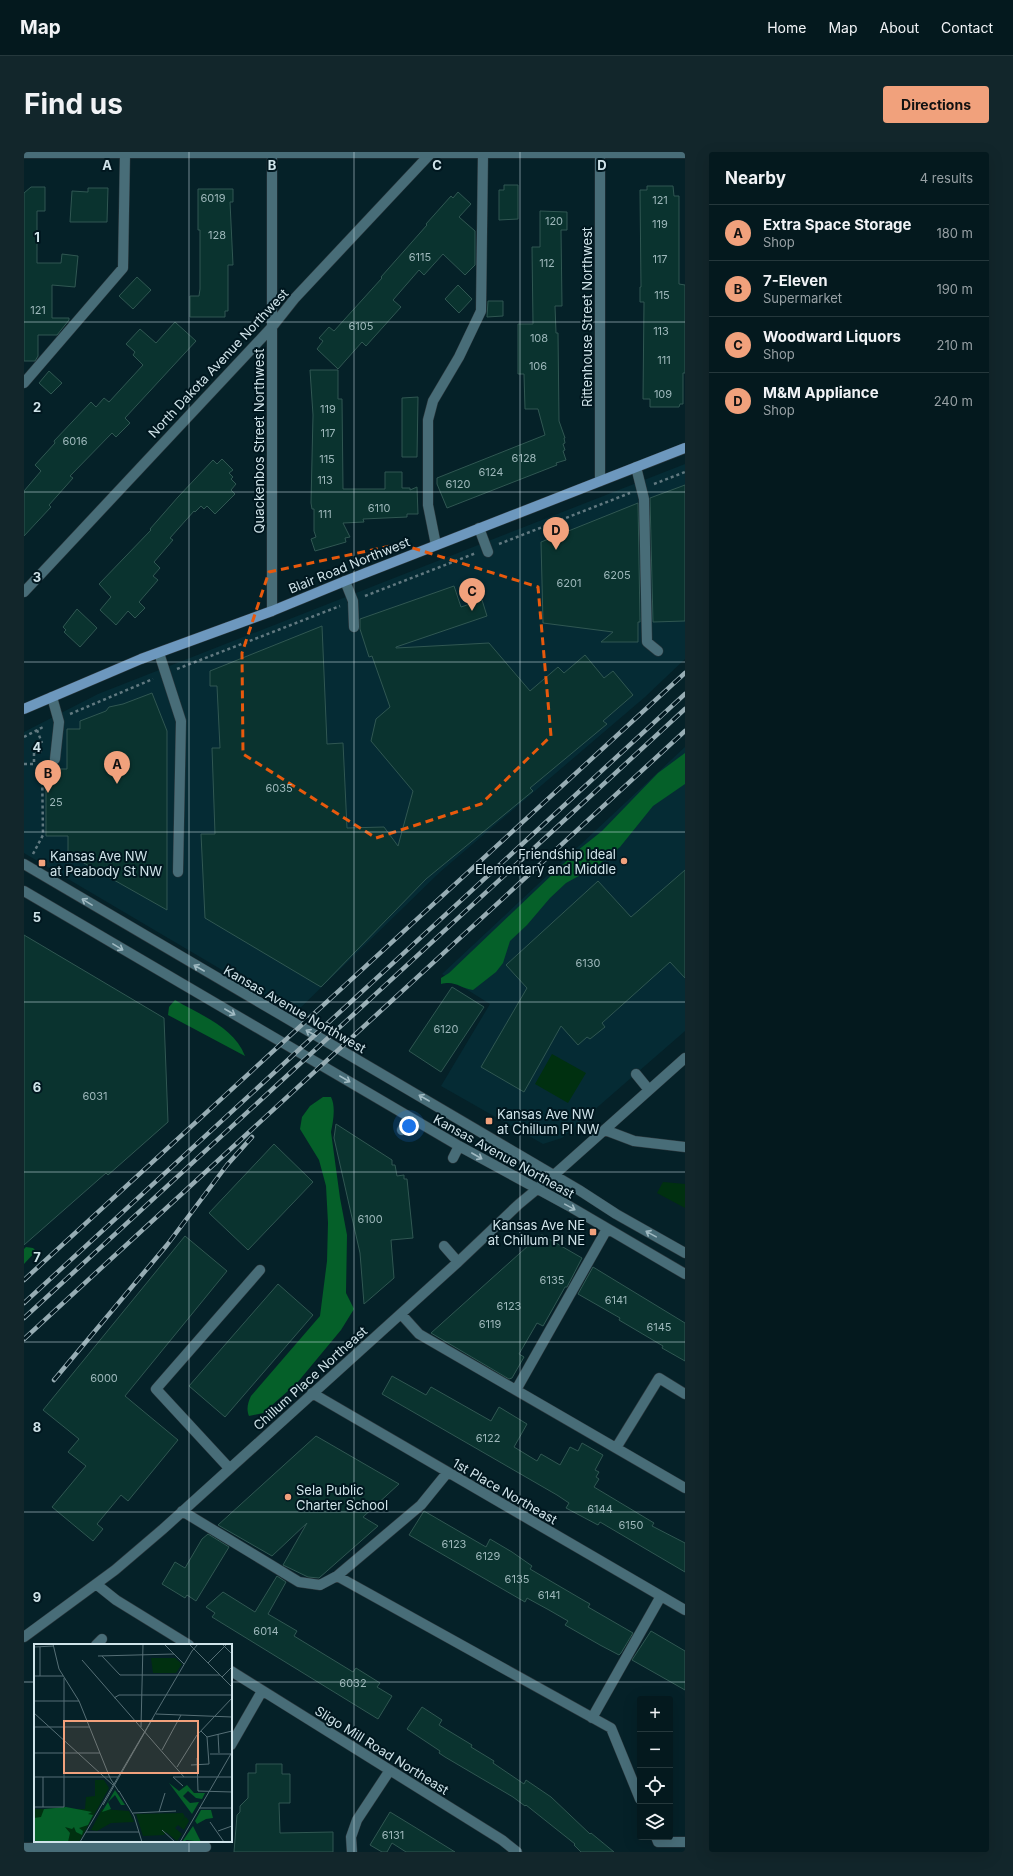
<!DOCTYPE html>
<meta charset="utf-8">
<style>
:root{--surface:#04191e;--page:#12262b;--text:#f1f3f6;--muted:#97a0a4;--line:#25383c;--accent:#f1a17c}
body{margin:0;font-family:Inter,sans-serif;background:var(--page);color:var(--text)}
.controls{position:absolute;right:12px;bottom:12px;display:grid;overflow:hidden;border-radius:4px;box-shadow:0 4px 16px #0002}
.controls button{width:36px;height:36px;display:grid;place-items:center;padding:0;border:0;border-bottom:1px solid var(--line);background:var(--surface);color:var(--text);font:20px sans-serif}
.you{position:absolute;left:385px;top:974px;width:14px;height:14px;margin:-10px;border:3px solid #fff;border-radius:50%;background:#1a73e8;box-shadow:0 0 0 6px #1a73e833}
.badge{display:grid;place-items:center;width:26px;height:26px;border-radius:50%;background:var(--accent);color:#111;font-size:13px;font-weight:700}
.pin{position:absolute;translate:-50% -33px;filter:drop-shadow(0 1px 2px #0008)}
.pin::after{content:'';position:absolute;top:21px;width:14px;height:12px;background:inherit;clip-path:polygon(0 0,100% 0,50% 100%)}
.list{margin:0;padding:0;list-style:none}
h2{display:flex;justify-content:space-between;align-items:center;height:52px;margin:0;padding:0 16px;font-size:17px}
h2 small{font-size:13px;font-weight:400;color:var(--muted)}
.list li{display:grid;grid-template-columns:26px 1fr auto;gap:12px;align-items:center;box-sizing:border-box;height:56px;padding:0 16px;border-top:1px solid var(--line)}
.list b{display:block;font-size:15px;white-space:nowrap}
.list p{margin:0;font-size:13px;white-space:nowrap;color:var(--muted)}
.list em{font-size:13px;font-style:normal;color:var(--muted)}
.icon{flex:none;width:22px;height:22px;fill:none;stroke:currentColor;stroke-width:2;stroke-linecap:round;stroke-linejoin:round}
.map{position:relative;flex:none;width:661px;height:1700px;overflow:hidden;border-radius:4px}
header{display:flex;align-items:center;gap:24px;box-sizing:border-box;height:56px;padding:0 20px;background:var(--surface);border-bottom:1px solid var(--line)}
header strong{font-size:19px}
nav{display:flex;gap:22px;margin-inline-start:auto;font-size:14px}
.intro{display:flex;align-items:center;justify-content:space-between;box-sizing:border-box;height:96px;padding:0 24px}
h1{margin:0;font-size:28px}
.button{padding:10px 18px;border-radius:4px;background:var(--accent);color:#111;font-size:14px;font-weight:700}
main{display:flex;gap:24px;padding:0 24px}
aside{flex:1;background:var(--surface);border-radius:4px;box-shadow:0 4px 16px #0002}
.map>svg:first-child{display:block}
</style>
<header>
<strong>Map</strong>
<nav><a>Home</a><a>Map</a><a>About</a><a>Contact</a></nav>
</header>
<div class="intro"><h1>Find us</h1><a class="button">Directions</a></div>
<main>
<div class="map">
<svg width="661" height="1700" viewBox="0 0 661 1700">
<rect width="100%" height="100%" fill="#052128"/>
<!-- built -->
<path fill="#052b34" d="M661,312V507L621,545L416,720L271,861L0,701V580L74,542Z
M661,595V879L538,986L519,992L417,934L466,852L418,822Z"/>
<!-- green -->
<path fill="#003010" d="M528,902L562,921L544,951L511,932Z
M639,1030L661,1032V1056L633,1041Z"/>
<!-- forest -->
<path fill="#056029" d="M661,601V632L629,654L596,695L573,714L542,731L526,746L503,773L486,789L479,811L472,820L449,838C436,836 431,828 417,832V826L425,821L553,699L578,679L634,621Z
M151,848C176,863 210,875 221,904L144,863L145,855Z
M299,945H307C312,955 309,970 307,980L316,1046L323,1083L322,1141L330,1157L317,1178L273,1231L239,1261L225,1264C222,1257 224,1250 227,1244L296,1164L303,1109L304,1071L302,1034L295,1008L276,977L278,965L286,954Z
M2,1095L9,1096L12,1099L0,1112V1097Z"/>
<!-- building -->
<path fill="#0a332f" stroke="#305752" d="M480,33H494V67L475,68V38H480Z
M623,34H649L650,44H655V132L661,133V221H659V252H656L655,255H626V247H619L620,150H616V135H617L616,38H623Z
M7,35H21V59H13V111H37L38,102L54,104L51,135L28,133V166H45V168L33,183H14V204L11,209H0V41Z
M64,36H84L83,70H46L48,39L64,40Z
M174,37H209V50H206L209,113H204V159H201V165H166V144H175L176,137V78H174Z
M434,40L447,52L435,65L451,79V113L441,123L419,102L400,123L395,118L369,148L377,155L342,194L338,190L314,217L293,197L299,189L295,186L305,175L310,179L358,126L357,125L403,73L402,72L427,44L429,46Z
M516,59L543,60V78H537L538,154H531L532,181H534L535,269L541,286H540L541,291L539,292L541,298L539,299L542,308L532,311L533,313L423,356L413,332V326L521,283L514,257H501L500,222H494V172H509L508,95H516Z
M113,125L127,138L109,157L95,144Z
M434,133L448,147L435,161L421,147Z
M464,149H479V164L463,165Z
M151,170L172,189L101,266L106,271L92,285L88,281L46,324L49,326L25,353L27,355L0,384V339L17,319L11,313L31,291L30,289L67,250L72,255L80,246L85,250L119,213L109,203L111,200L102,192L116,177L132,191Z
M286,218H314V247H318L319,337H361V320H378V336H386V338L393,335L394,362H383V365L339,367L340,370L319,371L326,385L321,386L322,390L291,399L287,387L292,385L290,379V357H288L287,351L289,263Z
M25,219L38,231L27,242L15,231Z
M394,245L393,305H378V246Z
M198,307L209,318L205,321L209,325L207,327L212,332L207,338L211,342L191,362L183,354L180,357L177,354L171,360L170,359L146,386L149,388L130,410L136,416L129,424L134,428L115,450L121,456L111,466L104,459L92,473L76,458L87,445L75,432L127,378L126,377L154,345L189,308L193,312Z
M661,333V469L629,470L626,346Z
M614,351L616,470H614V490H577L589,480L519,471L517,390Z
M430,434L437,455L458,448L463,464L372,495V496L465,491L506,539L534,515L540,521L561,503L580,526L589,519L609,543L579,569L583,572L506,636L509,639L402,727L297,835L181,766L177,682H191L188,596H196L193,534H186V519L298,474L303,592L319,591L323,676L360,675L374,694L389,639L347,589L352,567L366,555L348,504L345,505L336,477V467Z
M53,457L73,476L56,495L40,480L42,478L39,475Z
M128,541L143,579V758L44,702V684H22V617H43V577H56V569L82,559L85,555L99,552Z
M661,718V826L646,810L578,871L581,875L566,887L563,885L554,893L537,874L500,940L457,915L503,836L482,813L574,729L607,765Z
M0,783L140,866L144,970L84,1023L82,1021L0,1093Z
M428,835L460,855L417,920L385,899Z
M312,972L368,1008V1013H371L373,1024L380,1023V1027H383L389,1086L367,1088L370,1126L340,1152L336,1101L310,986Z
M250,992L289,1030L224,1098L185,1061Z
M518,1083L558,1106L543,1135H541L519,1174L513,1171L495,1202L500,1205L488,1226L485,1227L407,1181L515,1084Z
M161,1084L203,1119L101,1244L154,1288L104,1349L97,1343L73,1372L79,1377L69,1389L28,1355L62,1314L44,1300L55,1287L19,1258Z
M569,1115L661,1171V1209L638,1196L639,1194L595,1168L596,1166L554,1142Z
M254,1132L289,1163L201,1265L165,1234Z
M368,1224L402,1243L407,1235L467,1269L475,1255L503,1272L490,1295L513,1309L517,1302L536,1313L546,1295L554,1299L558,1291L579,1303L571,1318L575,1320L572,1325L575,1327L570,1335L630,1371L628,1374L661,1391V1420L576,1370L574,1373L542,1356L545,1351L533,1343L358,1242Z
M292,1284L375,1332L339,1365L354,1374L295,1426L284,1425L259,1413L283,1371L248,1404L194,1373Z
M400,1359L462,1395L466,1387L488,1400L508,1414L506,1417L559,1448L566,1452L564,1455L609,1481L597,1501L595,1503L576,1493L541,1473L544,1469L525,1458L503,1446L501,1450L385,1383Z
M184,1382L205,1395L172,1449L163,1443L161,1446L138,1432L151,1410L161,1416L178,1387Z
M253,1424L262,1430L244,1462L273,1479L270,1484L329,1520L332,1516L356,1531L353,1535L368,1544L354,1567L188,1465L191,1461L182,1455L199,1440L231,1460Z
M627,1479L661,1499V1538L608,1508Z
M398,1555L418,1568L415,1573L448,1593L447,1595L470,1609L469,1611L500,1632L502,1628L527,1645L566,1682L567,1681L590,1700H557L550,1693L551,1692L502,1653L501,1654L489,1645L421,1605L415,1601L416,1599L383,1577Z
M232,1612H258V1622H266V1651H255L256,1681L309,1680V1700H210L213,1663L216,1660V1654L224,1646V1621H232Z
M366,1660L402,1682L431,1700H382L368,1691L363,1700H358L346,1693Z"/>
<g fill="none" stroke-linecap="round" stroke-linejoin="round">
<defs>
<path id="minor" d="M248,0V459
M576,0V329
M0,1H661
M0,231L99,116L101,1
M612,315L620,347L623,490L634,499
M455,376L464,400
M412,393L404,353V268L409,249L435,205L457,159L459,1
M321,429L329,449L330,475
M0,440L248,175L271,146L408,0
M135,501L157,569L154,720
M28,545L35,570L31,607
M0,712L555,1038L592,1062L661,1101
M0,739L435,994L545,1054L661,1122
M612,922L625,938
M378,978L385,965
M581,978L610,989L661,995
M429,1006L435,994
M420,1094L434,1110
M377,1162L395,1182L661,1336
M492,1238L583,1077
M288,1241L661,1458
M592,1296L635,1226L661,1242
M205,1316L132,1237L236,1118
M158,1359L275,1430L296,1433L313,1424L397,1353L423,1321
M313,1424L587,1576L616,1647
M72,1432L92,1448L165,1493
M0,1485L91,1418L139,1377L434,1110L495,1052L530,1023L661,906
M72,1493L78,1487
M207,1519L478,1688L493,1700
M568,1566L637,1444
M207,1593L238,1539
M632,1685L634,1690H661
M0,1696L182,1695
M328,1700L327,1685L333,1668L366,1618"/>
<path id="major" d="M0,557L117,507L248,459L321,429L661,296"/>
</defs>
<!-- minor casing -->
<use href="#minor" stroke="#2e393e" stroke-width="11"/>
<!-- major casing -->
<use href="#major" stroke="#2e393e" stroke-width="11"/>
<!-- path -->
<path stroke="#617980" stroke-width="2.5" stroke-dasharray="3 3" stroke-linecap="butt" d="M630,332L661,320
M475,392L606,341
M341,444L452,401
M153,517L316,454
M46,562L129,527
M13,578L18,591
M0,585L21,574
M0,612H10V599H18
M9,702L19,683L18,612"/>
<!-- minor -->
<use href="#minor" stroke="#486d78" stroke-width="10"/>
<!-- major -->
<use href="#major" stroke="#6d98be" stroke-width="10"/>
<defs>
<path id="rail" d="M0,1128L661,521
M0,1151L661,542
M0,1166L661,557
M0,1187L661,579
M30,1228L143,1093L203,1013L228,985"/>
</defs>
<!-- rail casing -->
<use href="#rail" stroke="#97adb4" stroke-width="4.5"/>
<!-- rail -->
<use href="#rail" stroke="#00171f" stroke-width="3" stroke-dasharray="9" stroke-linecap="butt"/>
</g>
<!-- one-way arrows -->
<defs><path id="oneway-shaft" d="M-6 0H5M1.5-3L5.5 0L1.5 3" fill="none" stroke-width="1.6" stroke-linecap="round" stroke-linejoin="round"/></defs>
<g stroke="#a0bac2">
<use href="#oneway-shaft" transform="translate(63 750) rotate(-149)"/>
<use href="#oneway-shaft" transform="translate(94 795) rotate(31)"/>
<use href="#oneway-shaft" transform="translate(175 816) rotate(-150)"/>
<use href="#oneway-shaft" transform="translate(206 860) rotate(30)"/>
<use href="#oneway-shaft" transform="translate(287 881) rotate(-150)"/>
<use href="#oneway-shaft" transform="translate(321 927) rotate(30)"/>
<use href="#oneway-shaft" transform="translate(400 946) rotate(-150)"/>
<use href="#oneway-shaft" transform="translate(453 1004) rotate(30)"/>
<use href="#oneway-shaft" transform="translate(546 1055) rotate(29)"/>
<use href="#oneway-shaft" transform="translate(627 1082) rotate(-151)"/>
</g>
<!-- marked area -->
<path fill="none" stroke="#e8590c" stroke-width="3" stroke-dasharray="8 5" stroke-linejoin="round" d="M376,392L514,435L527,584L457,652L352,686L219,602L218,501L245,420Z"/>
<!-- grid -->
<path fill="none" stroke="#d0e4ea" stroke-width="1" stroke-opacity="0.55" d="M165,0V1493M330,0V1700M496,0V1700M0,170H661M0,340H661M0,510H661M0,680H661M0,850H661M0,1020H661M0,1190H661M0,1360H661M0,1530H11M207,1530H661M165,1689V1700"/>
<!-- markers -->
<g fill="#f1a17c" stroke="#00171f" stroke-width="1.5">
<circle cx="600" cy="709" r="4"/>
<rect x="14" y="707" width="8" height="8" rx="2"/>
<rect x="461" y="965" width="8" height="8" rx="2"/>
<rect x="565" y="1076" width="8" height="8" rx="2"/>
<circle cx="264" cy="1345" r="4"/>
</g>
<g text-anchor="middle" stroke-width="4" stroke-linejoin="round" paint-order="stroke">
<!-- number labels -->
<g font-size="11" fill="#9eb8bb">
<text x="189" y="50">6019</text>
<text x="636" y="52">121</text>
<text x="530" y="73">120</text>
<text x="636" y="76">119</text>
<text x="193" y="87">128</text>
<text x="396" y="109">6115</text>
<text x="636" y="111">117</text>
<text x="523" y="115">112</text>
<text x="638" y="147">115</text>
<text x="14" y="162">121</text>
<text x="337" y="178">6105</text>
<text x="637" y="183">113</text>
<text x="515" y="190">108</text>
<text x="640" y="212">111</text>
<text x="514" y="218">106</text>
<text x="639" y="246">109</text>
<text x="304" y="261">119</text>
<text x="304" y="285">117</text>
<text x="51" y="293">6016</text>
<text x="500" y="310">6128</text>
<text x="303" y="311">115</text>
<text x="467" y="324">6124</text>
<text x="301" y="332">113</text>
<text x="434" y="336">6120</text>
<text x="355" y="360">6110</text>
<text x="301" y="366">111</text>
<text x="593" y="427">6205</text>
<text x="545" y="435">6201</text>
<text x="255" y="640">6035</text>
<text x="32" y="654">25</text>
<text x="564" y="815">6130</text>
<text x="422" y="881">6120</text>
<text x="71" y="948">6031</text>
<text x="346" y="1071">6100</text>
<text x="528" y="1132">6135</text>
<text x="592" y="1152">6141</text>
<text x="485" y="1158">6123</text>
<text x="466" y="1176">6119</text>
<text x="635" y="1179">6145</text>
<text x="80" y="1230">6000</text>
<text x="464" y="1290">6122</text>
<text x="576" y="1361">6144</text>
<text x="607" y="1377">6150</text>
<text x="430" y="1396">6123</text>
<text x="464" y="1408">6129</text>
<text x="493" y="1431">6135</text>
<text x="525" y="1447">6141</text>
<text x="242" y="1483">6014</text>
<text x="329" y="1535">6032</text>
<text x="369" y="1687">6131</text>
</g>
<!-- street labels -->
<g font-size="13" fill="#d0e4ea" stroke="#00171f">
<text transform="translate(563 165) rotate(-90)" y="5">Rittenhouse Street Northwest</text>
<text transform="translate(194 211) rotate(-47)" y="5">North Dakota Avenue Northwest</text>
<text transform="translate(235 289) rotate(-90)" y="5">Quackenbos Street Northwest</text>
<text transform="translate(325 413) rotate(-22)" y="5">Blair Road Northwest</text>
<text transform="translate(271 857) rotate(30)" y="5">Kansas Avenue Northwest</text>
<text transform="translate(480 1004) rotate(29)" y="5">Kansas Avenue Northeast</text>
<text transform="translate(286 1226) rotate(-42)" y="5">Chillum Place Northeast</text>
<text transform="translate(481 1339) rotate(30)" y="5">1st Place Northeast</text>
<text transform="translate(358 1598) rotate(32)" y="5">Sligo Mill Road Northeast</text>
</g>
<!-- poi labels -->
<g font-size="13" fill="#d0e4ea" stroke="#00171f" text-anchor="start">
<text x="592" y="707" text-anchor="end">Friendship Ideal<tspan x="592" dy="15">Elementary and Middle</tspan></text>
<text x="26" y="709">Kansas Ave NW<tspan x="26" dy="15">at Peabody St NW</tspan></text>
<text x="473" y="967">Kansas Ave NW<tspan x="473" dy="15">at Chillum Pl NW</tspan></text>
<text x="561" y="1078" text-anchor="end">Kansas Ave NE<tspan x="561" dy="15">at Chillum Pl NE</tspan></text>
<text x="272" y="1343">Sela Public<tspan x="272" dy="15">Charter School</tspan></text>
</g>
</g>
<!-- overview -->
<g transform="translate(10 1492)">
<rect width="198" height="198" fill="#052128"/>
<path d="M117,14H141L148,20L142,29H119ZM61,136H70L75,144L45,198H0V165H51L52,153L61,152ZM68,165L95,167L100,178L77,179L63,187L57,186ZM149,169L151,173L148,177L152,173L155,177L150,186L144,181L141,184L148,190L143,197L132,188L130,191L109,192L102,170Z" fill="#003010"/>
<path d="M135,139L145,147L153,141L160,149H171L168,155L162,154L154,147L149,152L156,159L165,158L158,170ZM81,146L91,161H87L81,151L74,158L77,165L68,168ZM32,163L58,168L54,170L59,171L54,181L45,184L49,187L48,191L42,188L40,183L38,185L31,183L36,189L34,198H0V174L7,173L10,165ZM167,166H177L179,174L172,175L163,180L161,177ZM159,182L167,198L153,196L148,198Z" fill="#056029"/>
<path fill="none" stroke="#566f76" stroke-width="1" d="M19,0L25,25L45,57L76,134L85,148M130,0L150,20M155,0L198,43M188,0L198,10M0,3L20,2M6,3V32M64,12L140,10M68,12L86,31H186M48,16L150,133M174,19L193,0M0,32H29M188,33L198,23M80,54L85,51H198M0,57H45M0,69L79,141M122,70L198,73M0,83H56M107,83L109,0M167,87L173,93L198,87M184,90L185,109M128,106L147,71M0,109H66M176,110H197M163,114L164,147L198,148M157,121L175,120L173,93M143,123L163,91L198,54M0,133H84M9,133V163M139,133H198M139,133L149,142M85,147L100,172L108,198M69,161L119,74M0,163H30V34M165,164H198M125,168L131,149M99,169L142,167M176,178L190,198M128,186L141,198M184,187L198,182M52,188H105M46,198L158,7L164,0M146,198L198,108"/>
<path fill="#f1a17c" fill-opacity="0.15" stroke="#f1a17c" stroke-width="2" d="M30,77H164V129H30Z"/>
<rect width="198" height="198" fill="none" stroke="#d0e4ea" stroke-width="2"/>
</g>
<g font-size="13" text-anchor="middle" font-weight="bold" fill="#d0e4ea" stroke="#00171f" stroke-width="4" stroke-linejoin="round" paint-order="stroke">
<text x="83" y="18">A</text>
<text x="248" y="18">B</text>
<text x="413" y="18">C</text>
<text x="578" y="18">D</text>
<text x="13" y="90">1</text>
<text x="13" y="260">2</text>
<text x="13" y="430">3</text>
<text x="13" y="600">4</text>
<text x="13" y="770">5</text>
<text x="13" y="940">6</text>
<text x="13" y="1110">7</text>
<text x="13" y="1280">8</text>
<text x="13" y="1450">9</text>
</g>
</svg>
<div class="controls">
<button>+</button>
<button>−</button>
<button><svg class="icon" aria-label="locate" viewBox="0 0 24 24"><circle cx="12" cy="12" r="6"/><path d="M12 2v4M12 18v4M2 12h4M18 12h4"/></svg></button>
<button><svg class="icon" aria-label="layers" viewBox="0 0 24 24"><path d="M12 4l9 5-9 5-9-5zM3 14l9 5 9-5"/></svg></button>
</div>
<div class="you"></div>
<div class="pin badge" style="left:93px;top:632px">A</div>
<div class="pin badge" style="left:24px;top:641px">B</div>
<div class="pin badge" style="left:448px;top:459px">C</div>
<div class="pin badge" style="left:532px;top:398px">D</div>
</div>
<aside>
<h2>Nearby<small>4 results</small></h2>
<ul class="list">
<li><span class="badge">A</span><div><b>Extra Space Storage</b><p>Shop</p></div><em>180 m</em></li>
<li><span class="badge">B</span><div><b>7-Eleven</b><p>Supermarket</p></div><em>190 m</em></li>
<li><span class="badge">C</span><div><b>Woodward Liquors</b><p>Shop</p></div><em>210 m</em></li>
<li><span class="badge">D</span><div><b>M&amp;M Appliance</b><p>Shop</p></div><em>240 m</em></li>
</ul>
</aside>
</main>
